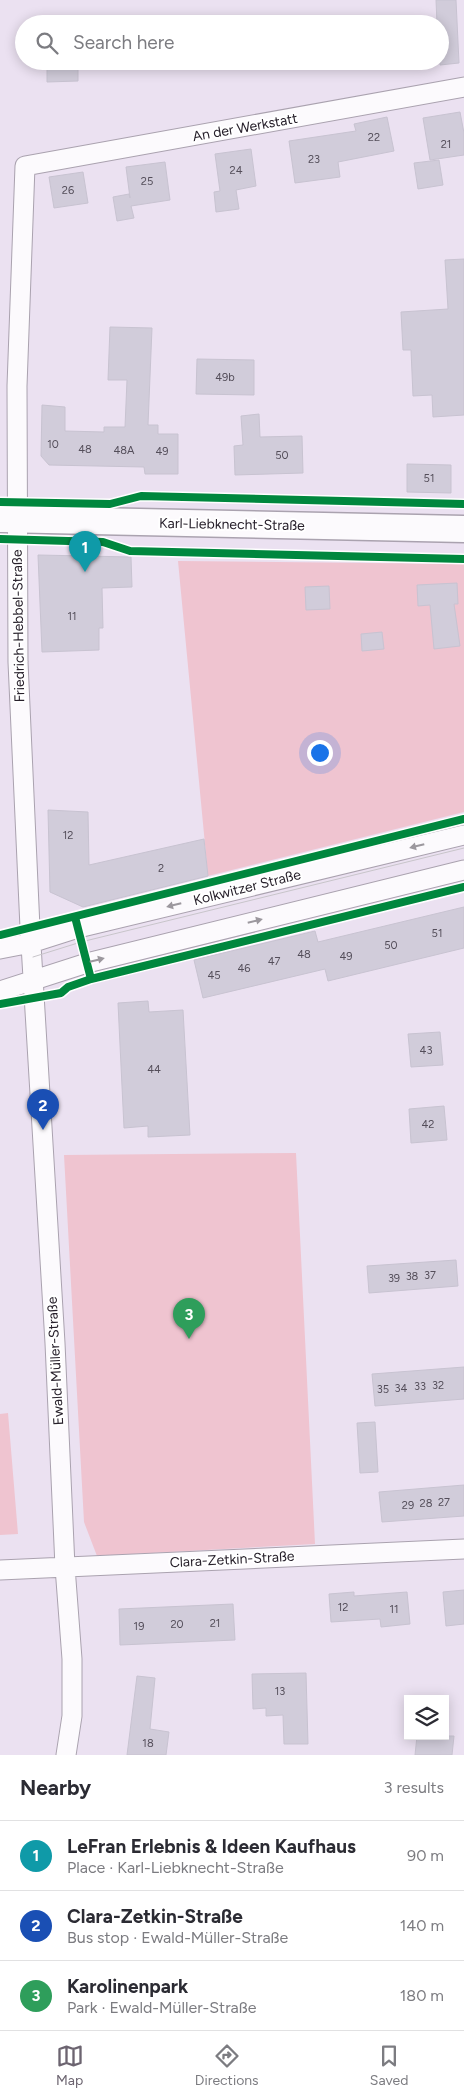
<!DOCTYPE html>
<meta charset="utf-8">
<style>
:root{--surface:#fff;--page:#f2f2f3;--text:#2b2b33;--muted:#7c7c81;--line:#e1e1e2;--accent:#6c6470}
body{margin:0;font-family:Figtree,sans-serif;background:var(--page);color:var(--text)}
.controls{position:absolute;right:15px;bottom:15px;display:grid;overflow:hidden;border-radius:0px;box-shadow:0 2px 12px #0003}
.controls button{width:45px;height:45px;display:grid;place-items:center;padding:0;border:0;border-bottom:1px solid var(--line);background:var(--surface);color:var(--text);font:25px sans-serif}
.you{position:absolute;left:319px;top:752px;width:18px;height:18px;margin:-12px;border:4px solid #fff;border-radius:50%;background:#1a73e8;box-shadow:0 0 0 8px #1a73e833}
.badge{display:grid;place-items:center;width:32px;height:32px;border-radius:50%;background:var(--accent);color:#fff;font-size:16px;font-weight:700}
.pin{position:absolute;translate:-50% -41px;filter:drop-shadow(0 1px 2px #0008)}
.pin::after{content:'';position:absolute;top:26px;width:18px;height:15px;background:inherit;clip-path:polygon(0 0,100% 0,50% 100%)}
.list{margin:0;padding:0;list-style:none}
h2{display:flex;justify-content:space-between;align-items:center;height:65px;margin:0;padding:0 20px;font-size:21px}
h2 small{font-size:16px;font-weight:400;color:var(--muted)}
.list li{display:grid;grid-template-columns:32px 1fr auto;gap:15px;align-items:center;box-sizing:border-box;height:70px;padding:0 20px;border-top:1px solid var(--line)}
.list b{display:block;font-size:19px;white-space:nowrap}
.list p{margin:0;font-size:16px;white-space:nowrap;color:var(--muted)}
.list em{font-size:16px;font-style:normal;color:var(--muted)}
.icon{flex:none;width:28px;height:28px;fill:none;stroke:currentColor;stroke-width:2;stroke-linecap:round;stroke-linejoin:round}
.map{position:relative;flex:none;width:464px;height:1755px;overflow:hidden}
.search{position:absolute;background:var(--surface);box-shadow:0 2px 12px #0003;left:15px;right:15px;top:15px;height:55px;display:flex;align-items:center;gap:12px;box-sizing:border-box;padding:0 18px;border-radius:28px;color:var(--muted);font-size:19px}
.sheet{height:275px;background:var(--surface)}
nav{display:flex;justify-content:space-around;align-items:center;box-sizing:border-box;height:70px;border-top:1px solid var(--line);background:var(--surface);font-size:14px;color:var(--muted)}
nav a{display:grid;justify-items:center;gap:2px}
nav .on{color:var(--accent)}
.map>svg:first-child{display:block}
</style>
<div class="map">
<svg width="464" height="1755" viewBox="0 0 464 1755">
<rect width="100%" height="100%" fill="#ebe1f1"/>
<!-- green -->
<path fill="#efc4d0" d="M178,561L464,564V812L208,876Z
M296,1153L315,1544L97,1556L84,1522L64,1155Z
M8,1413L18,1534L0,1535V1414Z"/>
<!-- building -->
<path fill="#d1ccda" stroke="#c8c3d1" d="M436,0H456L459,63L440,65V24H437Z
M47,61H78V81L47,82Z
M460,112L464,133V155L430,160L423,118Z
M387,117L394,151L338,162L340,177L295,183L289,141L356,131L354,124Z
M251,149L256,186L236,190L239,209L216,212L214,192L220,191L215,154Z
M439,160L443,185L418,189L414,163Z
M165,162L170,200L131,206L134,218L117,221L113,197L129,194L130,198L126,167Z
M83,172L88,203L54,208L49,177Z
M464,259V415L433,417L432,395L413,396L411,350H403L401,312L448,309L445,260Z
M110,327L152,328L148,425H158V434H178V474H145L144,467L49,465L41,456L42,405L65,407V431L104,432V427H125L127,380H108Z
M197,359L254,360V395L196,394Z
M259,414L260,437L302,436L303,473L235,475L234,446L243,445L241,416Z
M407,464L451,465V493L407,492Z
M38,555L131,557L132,587L102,588L103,628H99V650L42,652Z
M457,583L458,604H454L460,646L434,649L430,605L418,606L417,585Z
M329,586L330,609L306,610L305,587Z
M382,632L384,649L362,651L361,634Z
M48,810L88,812L89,865L204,839L208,876L83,907L50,892Z
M464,907V948L328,981L325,969L203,998L194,960L315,931L318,942Z
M148,1001L149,1012L183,1010L190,1135L148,1137V1126L124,1128L118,1003Z
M440,1032L443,1065L411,1067L408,1034Z
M444,1106L447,1140L411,1143L409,1109Z
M456,1260L458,1286L369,1293L367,1266Z
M464,1367V1399L375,1406L372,1374Z
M375,1422L378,1472L360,1473L357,1423Z
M464,1485V1516L382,1522L379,1492Z
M464,1590V1624L446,1626L443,1592Z
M354,1592V1596L407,1592L410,1624L381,1627L380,1619L331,1622L329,1594Z
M233,1604L235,1640L120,1645L119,1609Z
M306,1673L308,1744H284L283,1715L266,1716V1708L253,1709L252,1674Z
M137,1676L155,1678L150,1729L169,1732L166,1755H127Z
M417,1736H454L452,1755H415Z"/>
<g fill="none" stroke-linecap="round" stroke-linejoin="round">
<defs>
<path id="minor" d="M0,949L31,943L78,928L464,835
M0,991L87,963L464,870
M0,1570L464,1549
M66,1755L72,1716V1659L65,1567L55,1343L30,928L18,662L17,386L25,166L464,87"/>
<path id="secondary" d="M0,519L464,529"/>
</defs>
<!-- minor casing -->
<use href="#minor" stroke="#aaa2af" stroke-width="21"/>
<!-- secondary casing -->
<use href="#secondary" stroke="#aaa2af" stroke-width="29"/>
<!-- minor -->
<use href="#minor" stroke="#fcfafd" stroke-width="19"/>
<!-- secondary -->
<use href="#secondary" stroke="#fcfafd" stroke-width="26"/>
<!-- tram -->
<path stroke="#c8c5ca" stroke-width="1" d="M33,957L81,942L464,848"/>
<defs>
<path id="cycleway" d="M0,502L110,504L141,496L464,504
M0,539L103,542L130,551L464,559
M75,917L91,979
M0,935L464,819
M0,1004L61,993L68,987L91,979L464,887"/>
</defs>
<!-- cycleway casing -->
<use href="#cycleway" stroke="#fff" stroke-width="11"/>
<!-- cycleway -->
<use href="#cycleway" stroke="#00873e" stroke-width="8"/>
</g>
<!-- one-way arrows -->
<defs><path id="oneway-solid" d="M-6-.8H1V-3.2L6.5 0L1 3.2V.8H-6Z" transform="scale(1.25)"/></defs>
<g fill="#9c989e">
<use href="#oneway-solid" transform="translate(417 846) rotate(166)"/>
<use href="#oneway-solid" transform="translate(174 905) rotate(166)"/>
<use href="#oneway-solid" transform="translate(255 921) rotate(-14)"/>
<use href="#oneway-solid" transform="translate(97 960) rotate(-14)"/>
</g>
<g text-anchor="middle" stroke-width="4" stroke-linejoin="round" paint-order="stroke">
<!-- number labels -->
<g font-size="11" fill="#544e5a">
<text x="374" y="141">22</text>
<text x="446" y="148">21</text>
<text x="314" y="163">23</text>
<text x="236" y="174">24</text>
<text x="147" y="185">25</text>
<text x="68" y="194">26</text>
<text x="225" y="381">49b</text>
<text x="53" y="448">10</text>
<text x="85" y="453">48</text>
<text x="124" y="454">48A</text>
<text x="162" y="455">49</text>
<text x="282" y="459">50</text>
<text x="429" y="482">51</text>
<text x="72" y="620">11</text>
<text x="68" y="839">12</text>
<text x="161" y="872">2</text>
<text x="437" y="937">51</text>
<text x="391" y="949">50</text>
<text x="304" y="958">48</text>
<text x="346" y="960">49</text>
<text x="274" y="965">47</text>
<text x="244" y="972">46</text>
<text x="214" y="979">45</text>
<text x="426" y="1054">43</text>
<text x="154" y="1073">44</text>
<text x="428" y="1128">42</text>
<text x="430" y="1279">37</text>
<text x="412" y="1280">38</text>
<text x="394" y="1282">39</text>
<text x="438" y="1389">32</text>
<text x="420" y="1390">33</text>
<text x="401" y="1392">34</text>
<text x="383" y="1393">35</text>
<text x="444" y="1506">27</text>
<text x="426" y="1507">28</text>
<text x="408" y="1509">29</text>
<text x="343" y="1611">12</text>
<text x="394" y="1613">11</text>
<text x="215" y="1627">21</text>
<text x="177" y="1628">20</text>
<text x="139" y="1630">19</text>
<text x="280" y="1695">13</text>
<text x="148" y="1747">18</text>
</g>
<!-- street labels -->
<g font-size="14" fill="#27202b" stroke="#fff">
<text transform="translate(245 127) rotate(-10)" y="5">An der Werkstatt</text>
<text transform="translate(232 524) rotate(1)" y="5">Karl-Liebknecht-Straße</text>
<text transform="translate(18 626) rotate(-91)" y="5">Friedrich-Hebbel-Straße</text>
<text transform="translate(247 887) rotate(-14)" y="5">Kolkwitzer Straße</text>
<text transform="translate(55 1361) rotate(-93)" y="5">Ewald-Müller-Straße</text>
<text transform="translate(232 1559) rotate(-3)" y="5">Clara-Zetkin-Straße</text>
</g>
</g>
</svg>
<div class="controls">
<button><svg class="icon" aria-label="layers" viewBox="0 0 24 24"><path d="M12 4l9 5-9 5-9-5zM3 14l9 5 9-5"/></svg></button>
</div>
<div class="you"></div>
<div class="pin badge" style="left:85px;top:572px;background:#0f9aa8">1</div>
<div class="pin badge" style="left:43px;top:1130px;background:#1a4fb4">2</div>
<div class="pin badge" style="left:189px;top:1339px;background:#2e9e5b">3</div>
<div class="search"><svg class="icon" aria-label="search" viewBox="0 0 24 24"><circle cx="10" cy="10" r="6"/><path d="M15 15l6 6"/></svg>Search here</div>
</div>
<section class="sheet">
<h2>Nearby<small>3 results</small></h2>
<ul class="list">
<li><span class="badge" style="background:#0f9aa8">1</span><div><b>LeFran Erlebnis &amp; Ideen Kaufhaus</b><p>Place · Karl-Liebknecht-Straße</p></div><em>90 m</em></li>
<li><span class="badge" style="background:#1a4fb4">2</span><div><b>Clara-Zetkin-Straße</b><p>Bus stop · Ewald-Müller-Straße</p></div><em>140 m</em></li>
<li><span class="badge" style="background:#2e9e5b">3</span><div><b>Karolinenpark</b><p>Park · Ewald-Müller-Straße</p></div><em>180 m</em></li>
</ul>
</section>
<nav>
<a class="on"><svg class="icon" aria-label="map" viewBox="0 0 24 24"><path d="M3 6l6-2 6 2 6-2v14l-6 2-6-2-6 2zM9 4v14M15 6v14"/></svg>Map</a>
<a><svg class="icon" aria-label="directions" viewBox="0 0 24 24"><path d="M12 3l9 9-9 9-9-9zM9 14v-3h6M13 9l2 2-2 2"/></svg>Directions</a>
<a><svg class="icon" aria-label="saved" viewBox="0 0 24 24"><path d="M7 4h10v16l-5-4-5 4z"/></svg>Saved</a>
</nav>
